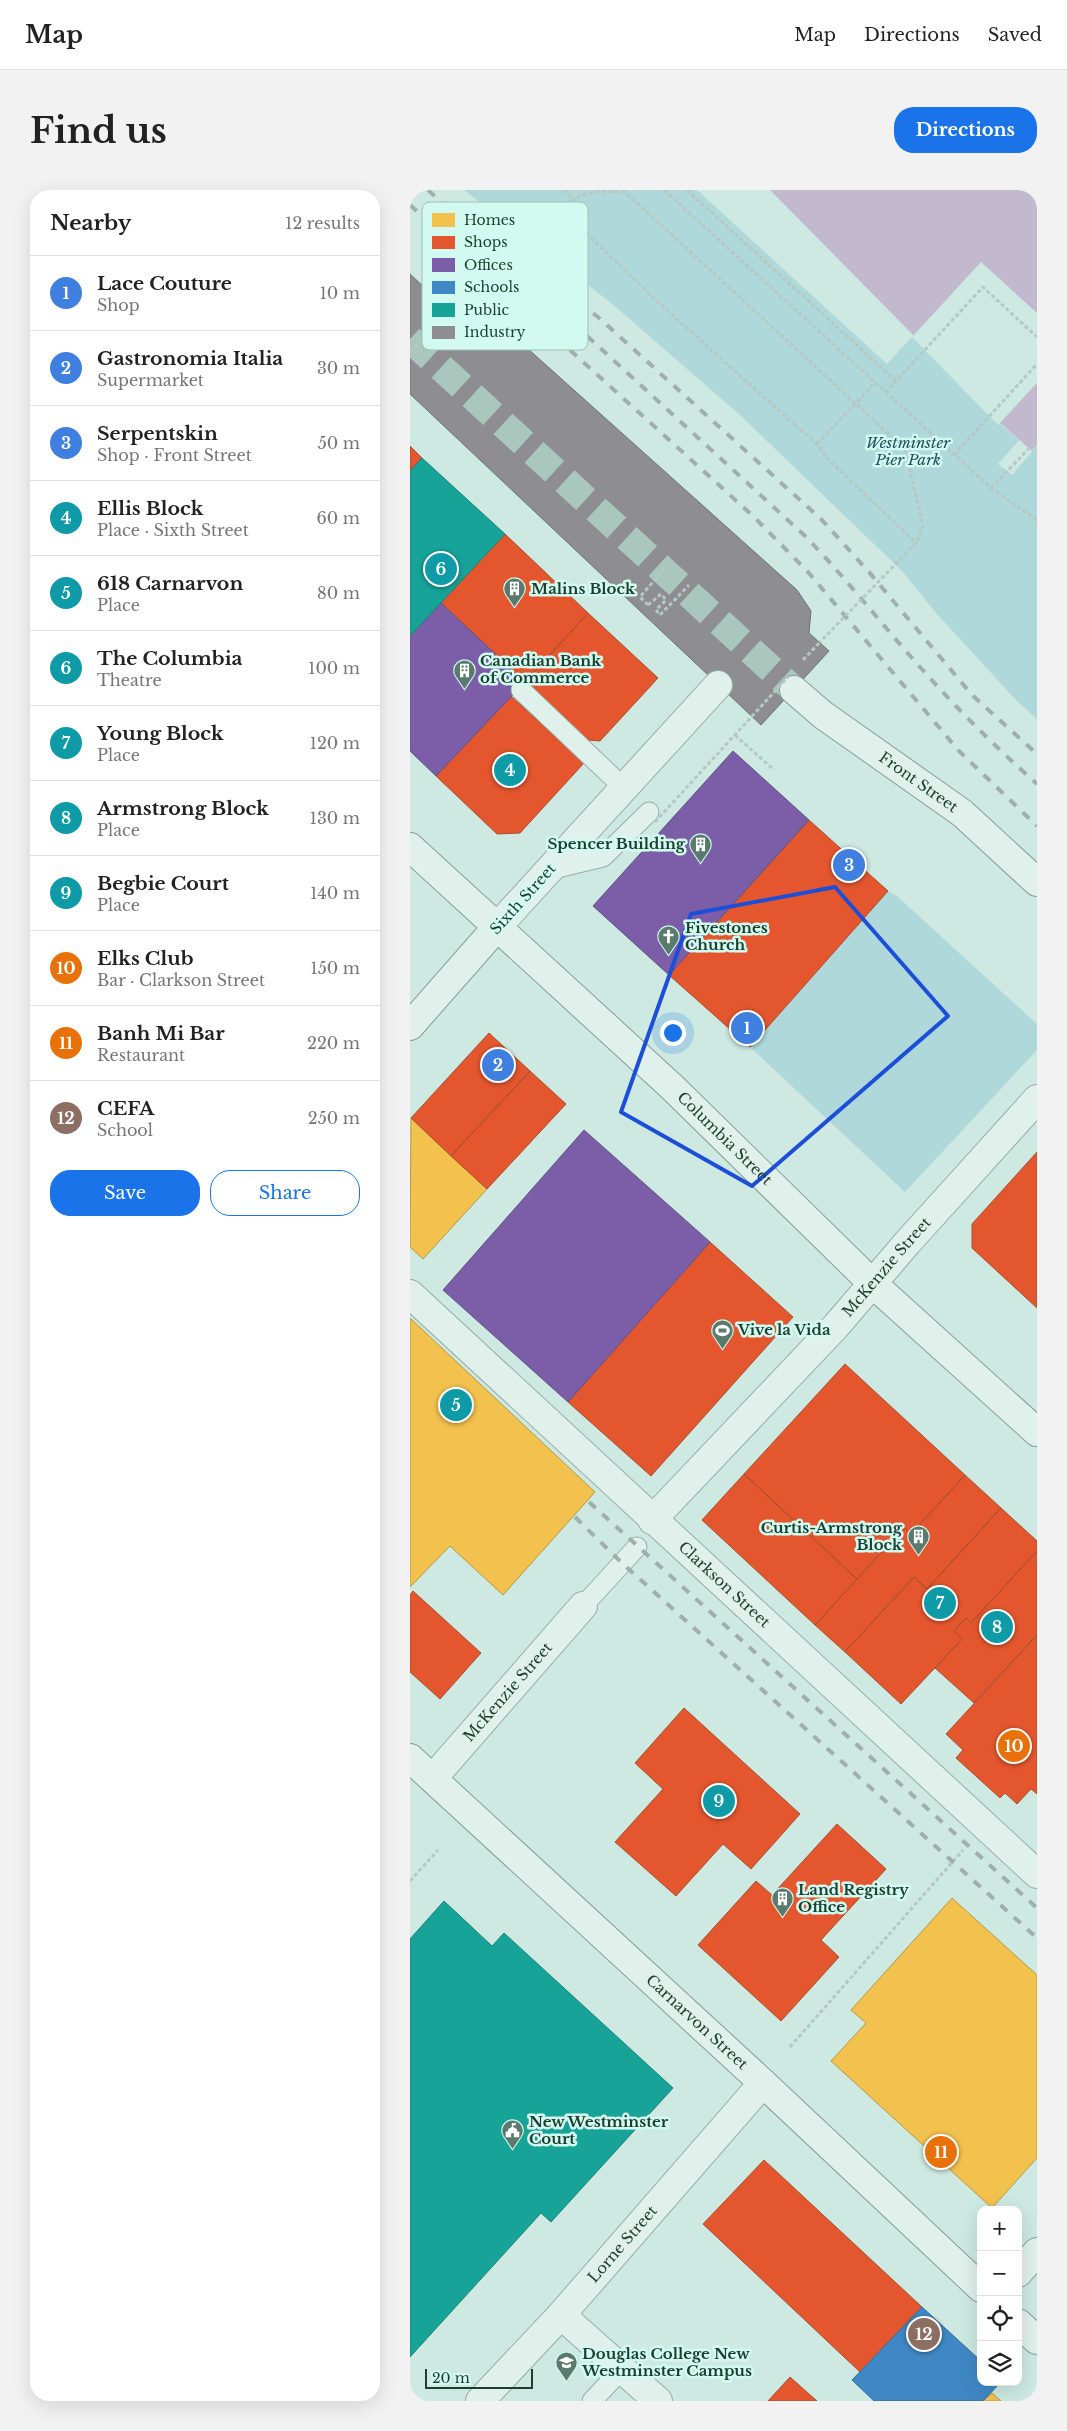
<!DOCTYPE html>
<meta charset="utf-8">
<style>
:root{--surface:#fff;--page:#f2f2f2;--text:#222;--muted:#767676;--line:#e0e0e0;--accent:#1a73e8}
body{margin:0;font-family:"Libre Baskerville",serif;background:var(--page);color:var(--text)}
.controls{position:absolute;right:15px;bottom:15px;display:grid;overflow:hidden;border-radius:10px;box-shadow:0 5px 20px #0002}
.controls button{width:45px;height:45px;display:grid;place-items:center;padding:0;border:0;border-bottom:1px solid var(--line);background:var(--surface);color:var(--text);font:25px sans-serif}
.scale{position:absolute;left:15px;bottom:12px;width:108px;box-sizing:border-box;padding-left:5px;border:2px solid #1c3e2e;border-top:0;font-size:14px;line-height:18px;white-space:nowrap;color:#1c3e2e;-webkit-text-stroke:4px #d3faf0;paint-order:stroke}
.you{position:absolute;left:262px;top:842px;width:18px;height:18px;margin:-12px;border:4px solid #fff;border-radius:50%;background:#1a73e8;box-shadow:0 0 0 8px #1a73e833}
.badge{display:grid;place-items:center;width:32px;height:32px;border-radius:50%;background:var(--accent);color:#fff;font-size:16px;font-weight:700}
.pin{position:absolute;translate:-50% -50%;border:2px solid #fff;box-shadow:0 1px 5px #0006}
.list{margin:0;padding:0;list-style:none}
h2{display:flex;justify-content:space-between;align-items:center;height:65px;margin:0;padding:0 20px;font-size:21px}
h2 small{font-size:16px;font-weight:400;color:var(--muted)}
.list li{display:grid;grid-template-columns:32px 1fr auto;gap:15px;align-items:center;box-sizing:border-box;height:75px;padding:0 20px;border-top:1px solid var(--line)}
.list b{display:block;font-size:19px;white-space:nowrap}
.list p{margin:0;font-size:16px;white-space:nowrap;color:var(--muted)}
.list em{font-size:16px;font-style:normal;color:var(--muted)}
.actions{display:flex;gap:10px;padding:15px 20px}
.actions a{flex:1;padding:11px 0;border:1px solid var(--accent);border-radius:20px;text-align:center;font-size:18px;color:var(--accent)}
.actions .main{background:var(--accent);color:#fff}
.icon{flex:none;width:28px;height:28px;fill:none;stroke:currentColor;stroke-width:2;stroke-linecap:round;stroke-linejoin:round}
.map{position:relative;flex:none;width:627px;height:2211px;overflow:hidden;border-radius:20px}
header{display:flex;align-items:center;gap:30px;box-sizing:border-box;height:70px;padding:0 25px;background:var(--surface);border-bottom:1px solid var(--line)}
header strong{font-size:24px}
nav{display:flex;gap:28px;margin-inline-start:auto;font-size:18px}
.intro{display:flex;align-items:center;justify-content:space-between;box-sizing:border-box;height:120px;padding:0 30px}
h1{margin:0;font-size:35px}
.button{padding:12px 22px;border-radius:20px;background:var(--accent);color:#fff;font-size:18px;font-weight:700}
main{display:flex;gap:30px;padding:0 30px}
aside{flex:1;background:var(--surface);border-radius:20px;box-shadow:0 5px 20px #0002}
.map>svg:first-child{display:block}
</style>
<header>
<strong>Map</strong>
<nav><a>Map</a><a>Directions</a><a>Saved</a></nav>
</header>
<div class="intro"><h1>Find us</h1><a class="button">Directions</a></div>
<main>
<aside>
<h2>Nearby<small>12 results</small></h2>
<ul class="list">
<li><span class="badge" style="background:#3f7fe0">1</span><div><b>Lace Couture</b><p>Shop</p></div><em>10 m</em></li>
<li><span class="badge" style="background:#3f7fe0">2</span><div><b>Gastronomia Italia</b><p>Supermarket</p></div><em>30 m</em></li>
<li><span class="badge" style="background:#3f7fe0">3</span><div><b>Serpentskin</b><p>Shop · Front Street</p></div><em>50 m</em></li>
<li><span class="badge" style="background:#0f9aa8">4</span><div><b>Ellis Block</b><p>Place · Sixth Street</p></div><em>60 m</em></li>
<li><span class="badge" style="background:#0f9aa8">5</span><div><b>618 Carnarvon</b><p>Place</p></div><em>80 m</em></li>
<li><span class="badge" style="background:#0f9aa8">6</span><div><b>The Columbia</b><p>Theatre</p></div><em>100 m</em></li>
<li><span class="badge" style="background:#0f9aa8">7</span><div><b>Young Block</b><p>Place</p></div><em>120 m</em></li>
<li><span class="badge" style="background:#0f9aa8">8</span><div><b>Armstrong Block</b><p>Place</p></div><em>130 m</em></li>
<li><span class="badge" style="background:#0f9aa8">9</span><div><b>Begbie Court</b><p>Place</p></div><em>140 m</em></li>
<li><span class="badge" style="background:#e8710a">10</span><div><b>Elks Club</b><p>Bar · Clarkson Street</p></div><em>150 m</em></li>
<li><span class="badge" style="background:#e8710a">11</span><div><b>Banh Mi Bar</b><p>Restaurant</p></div><em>220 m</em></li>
<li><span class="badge" style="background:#8d6e63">12</span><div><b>CEFA</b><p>School</p></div><em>250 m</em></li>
</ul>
<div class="actions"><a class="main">Save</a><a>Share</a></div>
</aside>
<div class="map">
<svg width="627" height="2211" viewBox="0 0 627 2211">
<rect width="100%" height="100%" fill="#cde9e1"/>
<!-- green -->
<path fill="#aed8d9" d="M54,0H287L477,174L571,72L590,234L609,250L588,274L602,285L627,256V529L605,509L527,424L492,381L330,225L200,112Z
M478,701L488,707L627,834V860L495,1002L340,857Z"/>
<!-- water -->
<path fill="#c2b9ce" d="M360,0H627V255L622,261L590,233Z"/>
<!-- pier -->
<path fill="#cde9e1" d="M571,72L627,123V193L588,235L502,147Z"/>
<!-- homes -->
<path fill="#f2c14e" stroke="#b29a44" d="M1,928L77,999L13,1069L0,1057Z
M0,1128L185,1302L93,1405L40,1356L0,1397Z
M542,1708L627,1785V1968L582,2018L421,1871L456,1833L441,1820Z
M582,2203L591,2211H573Z"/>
<!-- shops -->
<path fill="#e4572e" stroke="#a8502e" d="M0,256L12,268L0,281Z
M95,344L178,423L115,492L31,413Z
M178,423L248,488L190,551L178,550L115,492Z
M101,506L174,573L110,643L87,644L26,586Z
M399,630L478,701L340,857L259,785Z
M79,843L120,881L41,966L1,928Z
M120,881L156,914L77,999L41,966Z
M627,962V1118L562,1058V1034Z
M300,1052L383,1127L241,1286L158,1212Z
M435,1174L555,1285L501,1344L494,1338L447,1389L334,1284Z
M334,1284L447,1389L405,1435L292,1330Z
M555,1285L591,1318L517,1399L504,1387L435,1462L405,1435L494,1338L501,1344Z
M591,1318L627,1351V1361L561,1433L556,1428L544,1441L552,1449L491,1514L435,1462L504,1387L517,1399Z
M627,1361V1445L564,1513L525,1478L552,1449L544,1441L556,1428L561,1433Z
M3,1401L71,1463L30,1509L0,1482V1405Z
M627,1445V1604L621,1599L607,1614L595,1603L590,1608L546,1568L553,1560L536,1544Z
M274,1518L390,1624L341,1679L313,1654L266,1706L205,1652L253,1599L225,1573Z
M427,1634L476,1679L411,1750L429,1767L371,1831L288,1755L346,1691L362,1705Z
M354,1970L512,2117L450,2182L293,2034Z
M380,2187L407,2211H358Z"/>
<!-- offices -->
<path fill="#7b5ea7" stroke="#5e5483" d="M31,413L115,492L26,586L0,561V446Z
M323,561L399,630L259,785L183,716Z
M174,940L300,1052L158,1212L33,1100Z"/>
<!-- schools -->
<path fill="#3f88c5" stroke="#347298" d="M512,2117L571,2171V2192H591L573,2211H464L442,2190Z"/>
<!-- public -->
<path fill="#17a398" stroke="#188578" d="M12,268L95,344L0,446V281Z
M34,1711L82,1756L94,1743L263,1898L141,2032L131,2023L0,2167V1749Z"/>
<!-- industry -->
<path fill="#8d8d92" stroke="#6b7574" d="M0,84L28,110L52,104L88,132L387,400L401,421L399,443L419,461L351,535L0,204Z"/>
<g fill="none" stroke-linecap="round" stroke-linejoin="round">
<!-- secondary-tunnel -->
<path stroke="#aac7bd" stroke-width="28" stroke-dasharray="28 14" stroke-linecap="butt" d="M0,149L384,500"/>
<defs>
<path id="lane" d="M111,500L214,598
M139,680L193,667L239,622
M173,1416L227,1357
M182,2211L212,2179"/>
<g id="street">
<path d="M87,737L308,495"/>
<path id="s1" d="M0,1104L627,1684"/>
<path id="s2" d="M242,1330L426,1136L497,1053L627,909"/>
<path id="s3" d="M23,1588L173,1416"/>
<path d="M151,2125L248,2211"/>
<path id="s4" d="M70,2211L151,2125L353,1893"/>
</g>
<g id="secondary">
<path id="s5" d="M384,500L413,525L552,623L627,692"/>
<path id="s6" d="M0,657L262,897L462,1093L627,1242"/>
<path d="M0,836L87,737"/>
<path id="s7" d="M0,1568L353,1893L571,2098"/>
<path d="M608,2083L627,2062"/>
<path d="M608,2133L627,2150"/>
</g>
</defs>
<!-- lane casing -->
<use href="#lane" stroke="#96aea5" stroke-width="21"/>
<!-- street casing -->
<use href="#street" stroke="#96aea5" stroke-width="30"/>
<!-- secondary casing -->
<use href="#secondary" stroke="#869d95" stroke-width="30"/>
<!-- path -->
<path stroke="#b6c8c2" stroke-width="3" stroke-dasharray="4 2.5" stroke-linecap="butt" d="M154,0L161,7
M254,0L581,298L627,330
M277,0L486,191
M475,203L573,97L627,147
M385,235L407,254L417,268L506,353
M407,254L465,193
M544,265L627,174
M581,298L627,250
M238,415L251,404L256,410L246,420
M393,470L410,452
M325,545L364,580
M0,1691L28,1660
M380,1857L553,1660"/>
<!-- lane -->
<use href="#lane" stroke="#e0f0eb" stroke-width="19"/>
<!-- street -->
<use href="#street" stroke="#e0f0eb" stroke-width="28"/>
<!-- secondary -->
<use href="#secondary" stroke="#e0f0eb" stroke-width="28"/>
<!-- rail -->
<path stroke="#a0afaa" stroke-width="4" stroke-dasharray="9 9" stroke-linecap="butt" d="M18,0L394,345C438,390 476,440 519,487C553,525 589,560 627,594
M0,15L342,325L398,382L549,561L627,636
M68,37L188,127L411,329L459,382L562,505L627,564
M179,1312L627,1718
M165,1327L212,1373L627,1748"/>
<!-- path-bridge -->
<path stroke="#b6c8c2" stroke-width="3" stroke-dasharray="4 2.5" stroke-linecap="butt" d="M0,162L12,150
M385,235L249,113L151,19C174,0 183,1 215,2L495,259L513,336L506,353L410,452
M238,415L230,407L255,378
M246,420L250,425L279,395
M245,632L378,487"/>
</g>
<!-- marked area -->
<path fill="none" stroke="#1d4ed8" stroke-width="4" stroke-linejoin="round" d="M425,697L538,826L342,996L211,922L281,724Z"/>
<!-- icons -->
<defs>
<symbol id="building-pin" viewBox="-11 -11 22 30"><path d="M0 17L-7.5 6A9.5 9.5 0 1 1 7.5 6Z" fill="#5a7a6d" stroke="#d3faf0"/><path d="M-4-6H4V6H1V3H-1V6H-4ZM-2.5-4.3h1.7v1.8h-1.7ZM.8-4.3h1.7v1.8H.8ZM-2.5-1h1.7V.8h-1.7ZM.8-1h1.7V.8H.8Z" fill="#fff"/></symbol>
<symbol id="church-pin" viewBox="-11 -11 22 30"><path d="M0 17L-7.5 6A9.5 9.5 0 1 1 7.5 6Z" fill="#5a7a6d" stroke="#d3faf0"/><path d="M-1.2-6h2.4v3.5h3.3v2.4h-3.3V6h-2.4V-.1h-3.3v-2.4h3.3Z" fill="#fff"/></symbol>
<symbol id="stadium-pin" viewBox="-11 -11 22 30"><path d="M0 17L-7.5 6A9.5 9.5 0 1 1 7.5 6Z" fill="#5a7a6d" stroke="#d3faf0"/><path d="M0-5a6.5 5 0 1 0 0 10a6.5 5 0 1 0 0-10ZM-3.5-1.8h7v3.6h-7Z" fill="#fff"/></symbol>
<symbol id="civic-pin" viewBox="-11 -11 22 30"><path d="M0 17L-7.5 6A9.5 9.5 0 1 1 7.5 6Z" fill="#5a7a6d" stroke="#d3faf0"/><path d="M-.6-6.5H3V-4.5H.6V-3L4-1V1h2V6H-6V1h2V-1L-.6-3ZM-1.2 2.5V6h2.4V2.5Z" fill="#fff"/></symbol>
<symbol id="university-pin" viewBox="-11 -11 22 30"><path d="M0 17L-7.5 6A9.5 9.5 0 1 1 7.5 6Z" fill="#5a7a6d" stroke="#d3faf0"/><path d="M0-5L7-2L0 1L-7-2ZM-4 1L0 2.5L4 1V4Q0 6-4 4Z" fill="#fff"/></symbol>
</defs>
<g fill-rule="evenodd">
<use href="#building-pin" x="92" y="386" width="25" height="34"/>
<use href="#building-pin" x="42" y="468" width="25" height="34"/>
<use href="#building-pin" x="278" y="642" width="25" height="34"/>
<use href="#church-pin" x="246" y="734" width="25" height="34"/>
<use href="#stadium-pin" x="300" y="1128" width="25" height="34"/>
<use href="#building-pin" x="496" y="1334" width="25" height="34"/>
<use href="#building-pin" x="360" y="1696" width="25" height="34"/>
<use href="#civic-pin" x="90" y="1928" width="25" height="34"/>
<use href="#university-pin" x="144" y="2160" width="25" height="34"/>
</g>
<g text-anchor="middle" stroke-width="5" stroke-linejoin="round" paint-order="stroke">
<!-- park labels -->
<g font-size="15" font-style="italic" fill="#204c5d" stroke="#d3faf0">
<text x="498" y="258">Westminster<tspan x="498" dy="17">Pier Park</tspan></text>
</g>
<!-- poi labels -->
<g font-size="15" font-weight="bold" fill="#1c3e2e" stroke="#d3faf0" text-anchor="start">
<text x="121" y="404">Malins Block</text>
<text x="70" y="476">Canadian Bank<tspan x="70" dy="17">of Commerce</tspan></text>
<text x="275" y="659" text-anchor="end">Spencer Building</text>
<text x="275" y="743">Fivestones<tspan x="275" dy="17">Church</tspan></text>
<text x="328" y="1145">Vive la Vida</text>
<text x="492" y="1343" text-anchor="end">Curtis-Armstrong<tspan x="492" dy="17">Block</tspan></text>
<text x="388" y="1705">Land Registry<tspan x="388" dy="17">Office</tspan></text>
<text x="119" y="1937">New Westminster<tspan x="119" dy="17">Court</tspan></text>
<text x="172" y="2169">Douglas College New<tspan x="172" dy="17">Westminster Campus</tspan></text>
</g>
<!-- street labels -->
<g font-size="15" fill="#1c3e2e" stroke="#d3faf0">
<text dy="5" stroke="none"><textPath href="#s5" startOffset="155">Front Street</textPath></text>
<text transform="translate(113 709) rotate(-48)" y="5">Sixth Street</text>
<text dy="5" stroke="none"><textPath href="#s6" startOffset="429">Columbia Street</textPath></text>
<text dy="5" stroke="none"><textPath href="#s2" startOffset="345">McKenzie Street</textPath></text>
<text dy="5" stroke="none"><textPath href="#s1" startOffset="428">Clarkson Street</textPath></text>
<text dy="5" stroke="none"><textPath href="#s3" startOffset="114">McKenzie Street</textPath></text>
<text dy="5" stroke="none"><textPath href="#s7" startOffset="390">Carnarvon Street</textPath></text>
<text dy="5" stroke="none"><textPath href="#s4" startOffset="212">Lorne Street</textPath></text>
</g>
</g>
<!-- legend -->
<rect x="12" y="12" width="166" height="148" rx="8" fill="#d3faf0" stroke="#9cc2b6" stroke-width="1"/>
<rect x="22" y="23" width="23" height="14" fill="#f2c14e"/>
<rect x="22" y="46" width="23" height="13" fill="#e4572e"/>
<rect x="22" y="68" width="23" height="14" fill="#7b5ea7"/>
<rect x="22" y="91" width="23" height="13" fill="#3f88c5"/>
<rect x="22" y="113" width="23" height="14" fill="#17a398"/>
<rect x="22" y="136" width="23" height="13" fill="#8d8d92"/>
<g font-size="14" fill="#1c3e2e">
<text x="54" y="35">Homes</text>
<text x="54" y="57">Shops</text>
<text x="54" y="80">Offices</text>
<text x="54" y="102">Schools</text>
<text x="54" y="125">Public</text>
<text x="54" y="147">Industry</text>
</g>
</svg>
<div class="controls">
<button>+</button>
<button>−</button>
<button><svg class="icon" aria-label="locate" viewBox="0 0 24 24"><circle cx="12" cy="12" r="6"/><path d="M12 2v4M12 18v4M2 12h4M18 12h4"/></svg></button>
<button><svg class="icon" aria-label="layers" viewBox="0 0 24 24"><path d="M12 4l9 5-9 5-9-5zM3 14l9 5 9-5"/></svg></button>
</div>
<div class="scale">20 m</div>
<div class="you"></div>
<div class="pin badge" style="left:337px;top:838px;background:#3f7fe0">1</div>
<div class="pin badge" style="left:88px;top:875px;background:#3f7fe0">2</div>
<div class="pin badge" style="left:439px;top:675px;background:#3f7fe0">3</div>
<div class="pin badge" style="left:100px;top:580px;background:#0f9aa8">4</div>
<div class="pin badge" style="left:46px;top:1215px;background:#0f9aa8">5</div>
<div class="pin badge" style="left:31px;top:379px;background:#0f9aa8">6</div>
<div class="pin badge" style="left:530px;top:1413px;background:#0f9aa8">7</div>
<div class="pin badge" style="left:587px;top:1437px;background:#0f9aa8">8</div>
<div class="pin badge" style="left:309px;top:1611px;background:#0f9aa8">9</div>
<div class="pin badge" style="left:604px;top:1556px;background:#e8710a">10</div>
<div class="pin badge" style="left:531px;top:1962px;background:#e8710a">11</div>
<div class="pin badge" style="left:514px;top:2144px;background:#8d6e63">12</div>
</div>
</main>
